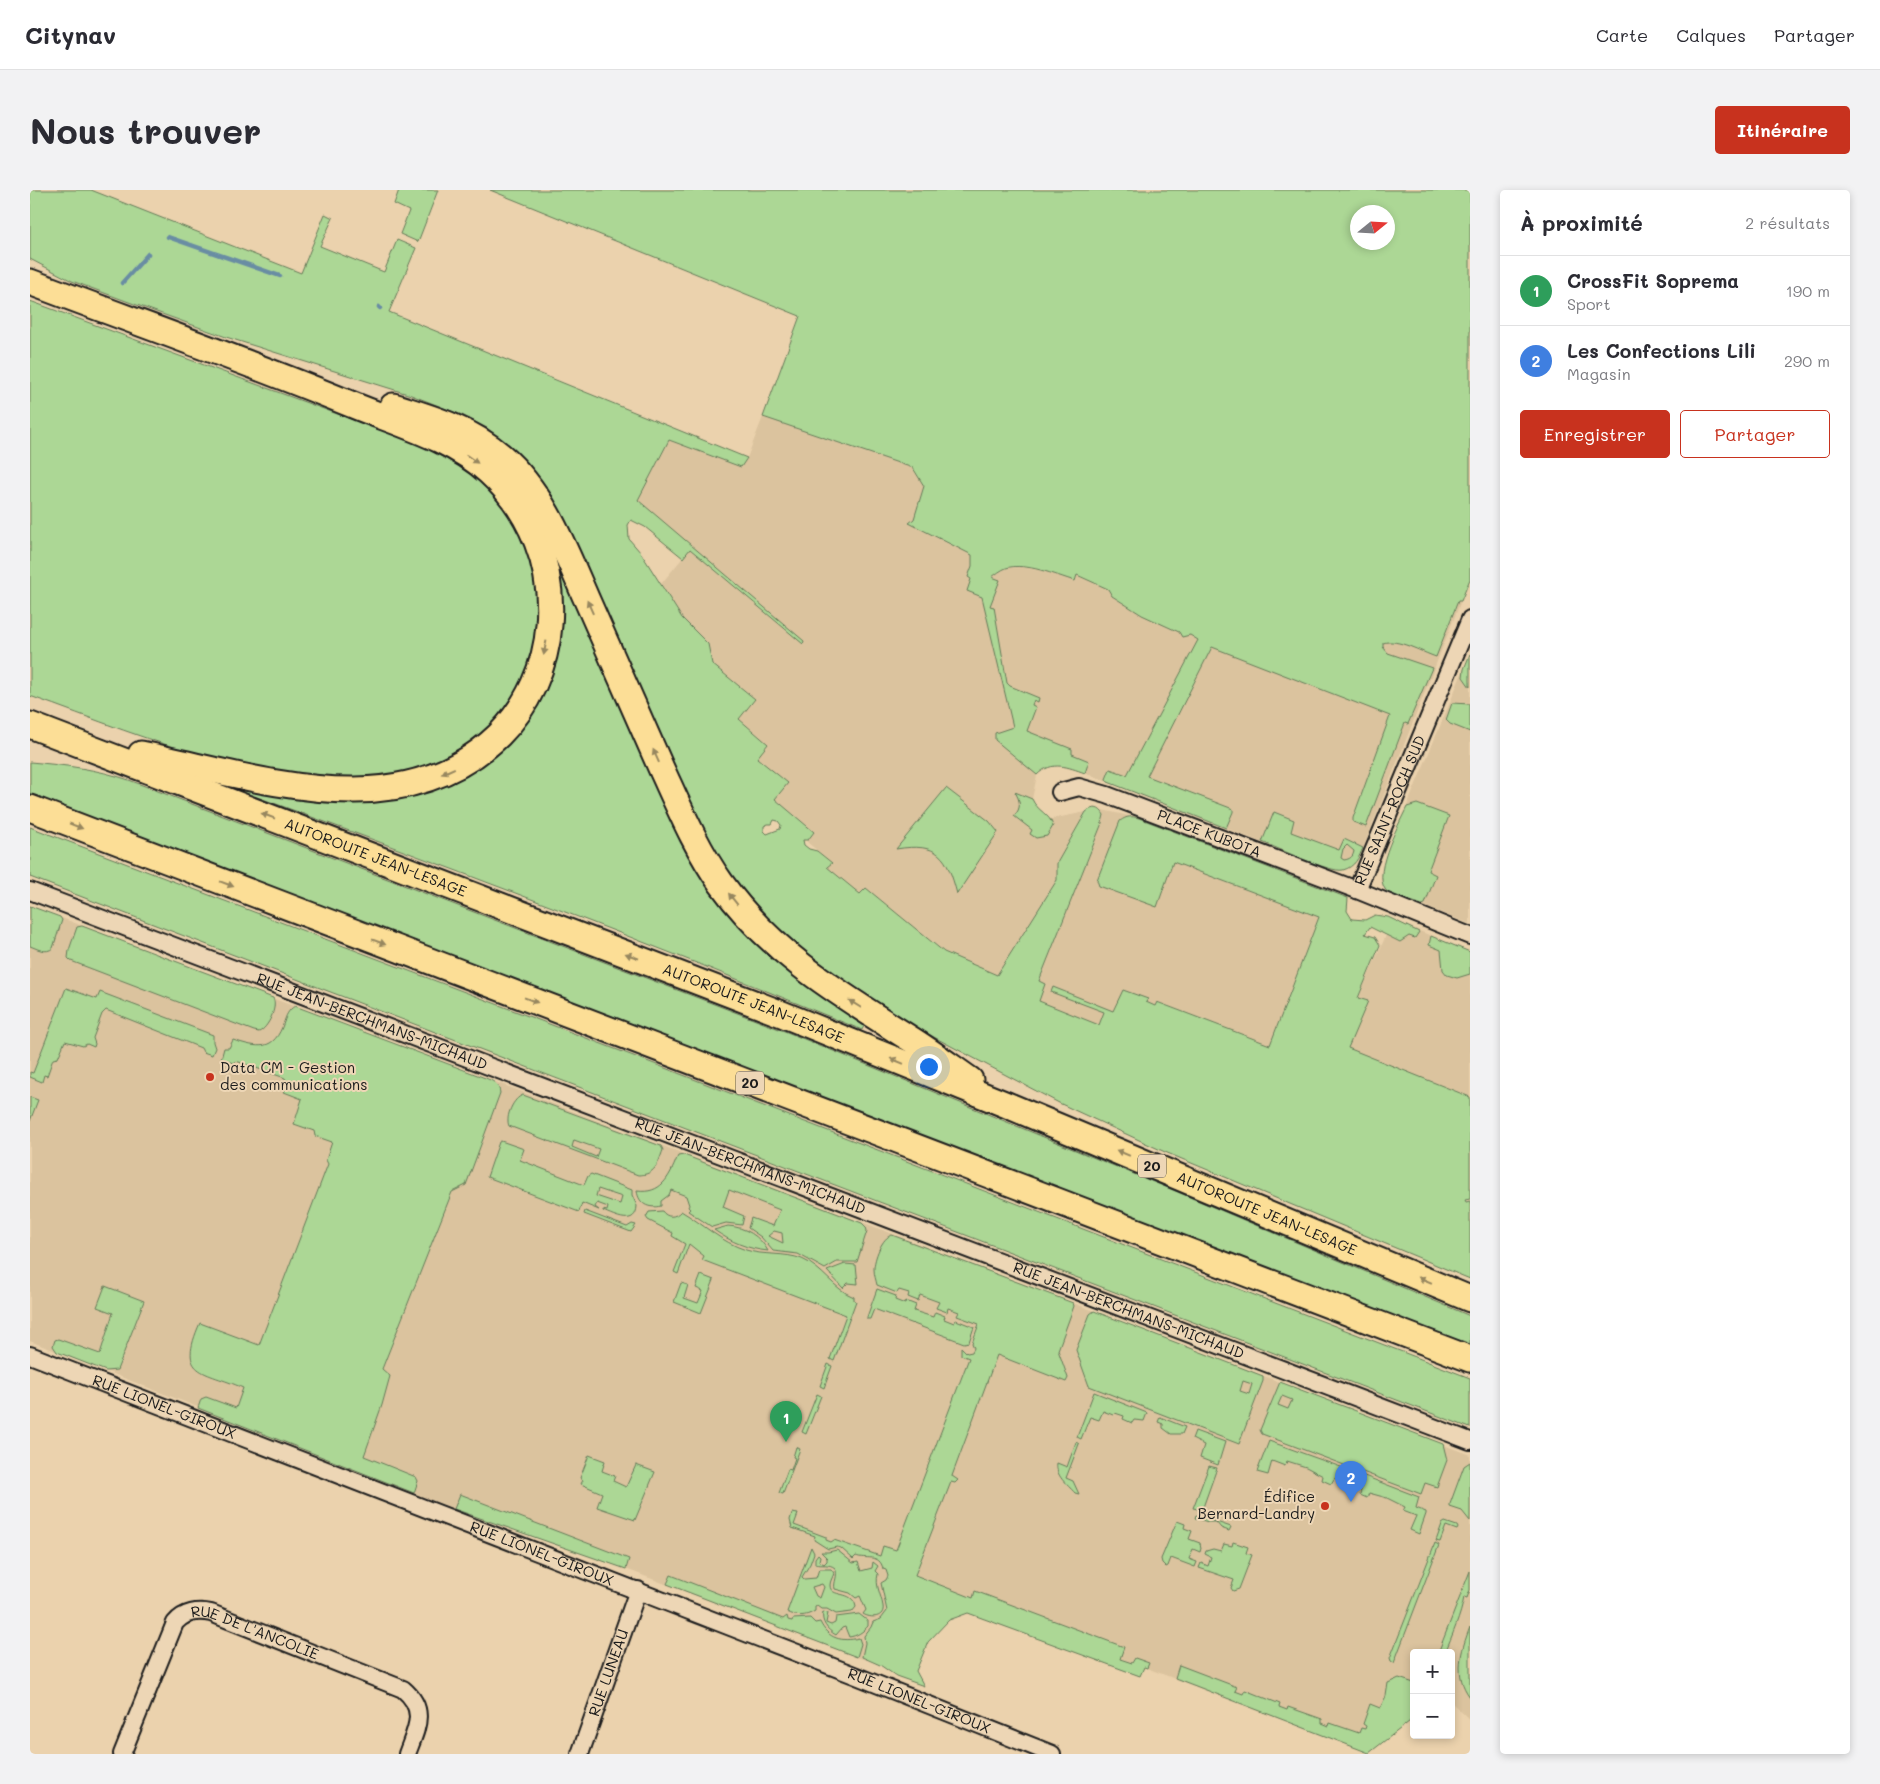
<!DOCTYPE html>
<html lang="fr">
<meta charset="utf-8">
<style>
:root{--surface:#fff;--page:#f2f2f3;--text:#2b2b33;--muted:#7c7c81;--line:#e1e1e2;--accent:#c8321e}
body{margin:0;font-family:Mali,sans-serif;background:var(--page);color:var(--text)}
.controls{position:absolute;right:15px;bottom:15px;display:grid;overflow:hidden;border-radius:5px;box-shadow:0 2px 8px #0003}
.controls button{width:45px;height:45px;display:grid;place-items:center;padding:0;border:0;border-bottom:1px solid var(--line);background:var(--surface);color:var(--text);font:25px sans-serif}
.compass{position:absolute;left:1320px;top:15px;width:45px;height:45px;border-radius:50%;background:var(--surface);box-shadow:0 2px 8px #0003;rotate:72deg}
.you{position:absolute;left:898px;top:876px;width:18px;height:18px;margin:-12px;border:4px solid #fff;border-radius:50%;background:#1a73e8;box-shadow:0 0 0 8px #1a73e833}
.badge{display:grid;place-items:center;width:32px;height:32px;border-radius:50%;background:var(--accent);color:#fff;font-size:16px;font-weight:700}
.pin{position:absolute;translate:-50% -41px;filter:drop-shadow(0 1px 2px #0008)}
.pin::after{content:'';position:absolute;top:26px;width:18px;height:15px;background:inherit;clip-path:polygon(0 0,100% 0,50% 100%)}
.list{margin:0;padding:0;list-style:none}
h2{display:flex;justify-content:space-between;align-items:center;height:65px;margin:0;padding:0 20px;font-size:21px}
h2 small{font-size:16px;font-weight:400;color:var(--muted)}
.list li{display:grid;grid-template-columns:32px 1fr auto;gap:15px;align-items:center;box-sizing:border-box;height:70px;padding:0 20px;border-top:1px solid var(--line)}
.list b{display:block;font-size:19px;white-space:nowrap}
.list p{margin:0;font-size:16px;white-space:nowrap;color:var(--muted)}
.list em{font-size:16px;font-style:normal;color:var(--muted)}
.actions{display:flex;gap:10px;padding:15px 20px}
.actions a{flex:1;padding:11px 0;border:1px solid var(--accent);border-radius:5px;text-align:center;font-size:18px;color:var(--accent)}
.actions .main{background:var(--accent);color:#fff}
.map{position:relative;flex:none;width:1440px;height:1564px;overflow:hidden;border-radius:5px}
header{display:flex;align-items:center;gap:30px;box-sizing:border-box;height:70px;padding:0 25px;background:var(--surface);border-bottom:1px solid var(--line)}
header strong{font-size:24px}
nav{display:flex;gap:28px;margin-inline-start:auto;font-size:18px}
.intro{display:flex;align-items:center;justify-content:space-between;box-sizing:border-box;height:120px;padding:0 30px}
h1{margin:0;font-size:35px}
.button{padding:12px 22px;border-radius:5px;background:var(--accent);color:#fff;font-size:18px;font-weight:700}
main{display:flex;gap:30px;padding:0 30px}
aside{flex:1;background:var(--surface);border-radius:5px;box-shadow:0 2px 8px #0003}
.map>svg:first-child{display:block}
</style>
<header>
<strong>Citynav</strong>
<nav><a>Carte</a><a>Calques</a><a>Partager</a></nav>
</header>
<div class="intro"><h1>Nous trouver</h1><a class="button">Itinéraire</a></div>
<main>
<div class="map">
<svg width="1440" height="1564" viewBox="0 0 1440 1564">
<rect width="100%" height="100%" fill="#ebd2ad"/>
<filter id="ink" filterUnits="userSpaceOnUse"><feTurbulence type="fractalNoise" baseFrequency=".02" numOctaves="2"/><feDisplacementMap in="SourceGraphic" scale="10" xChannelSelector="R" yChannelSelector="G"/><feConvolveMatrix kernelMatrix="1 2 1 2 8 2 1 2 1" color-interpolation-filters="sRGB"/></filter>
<g filter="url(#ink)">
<!-- built -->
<path fill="#dbc39e" d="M733,227L883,278L894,296L884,329L879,333L942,365L962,387L975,378L990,377L1016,381L1045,390L1046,385L1078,399L1083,406L1112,425L1149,442L1363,387L1431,411L1333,658L1325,674L1313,680L1305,681L1055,583L1026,575L1012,580L1007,585L1002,609L1004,614L1021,629L1056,622L1027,673V690L967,785L914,762L836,698L830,704L797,677L801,672L777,652L784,642L744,609L757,593L727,568L738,554L709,529L725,509L682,474L678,454L652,428L631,394L660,359L608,310L639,250L711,277L717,268Z
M1440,464V734L1358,702L1351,690L1352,676Z
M1072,620L1109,628L1289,727L1240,855L1128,812L1126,816L1084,821L1071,840L1001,810L1072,633L1074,625Z
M0,716L397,867L251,1250L0,1151Z
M1363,730L1440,762V937L1313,861L1333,810L1328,808Z
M458,889L1440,1265V1530L1421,1512V1463H1384V1528L1339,1563L1114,1477L1110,1486L1093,1480L938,1423L883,1398L834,1469L829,1468L596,1379L424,1319L300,1270L444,899Z"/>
<!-- green -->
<path fill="#acd795" stroke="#647a58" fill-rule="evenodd" d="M0,0H61L271,83L295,24L303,28L290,56L354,82L367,50L386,58L359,122L717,268L711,277L639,250L608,310L774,451L773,454L660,359L653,368L615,337L601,330L598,335L599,349L611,363L652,428L678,454L682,474L725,509L709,529L738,554L727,568L758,593L745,609L784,642L778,650H773L774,655L779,659L787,661L802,673L797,677L830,704L836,698L914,762L967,785L1027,690V673L1056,622C1063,616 1070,617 1074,625L1072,633L1009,791L1015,794L1009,811L1069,835L1074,822L1021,802L1023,797L1083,821L1093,800L1118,809L1116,812L1125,816L1127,812L1240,855L1289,727L1143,672L1127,717L1069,696L1067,690L1090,631C1097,626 1101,626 1109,628L1318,708L1317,721L1322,729L1335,730L1345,725L1358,727L1389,742L1385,748L1379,746L1370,752L1340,737L1335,744L1345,747L1350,755L1328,808L1338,811L1318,858L1440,907V1009L1435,1010L1436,1012L1440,1011V1089L1135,962L1029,913L883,836L807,787L749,741L724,716L699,685L680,656L655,605L565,396L522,305L501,278L457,238L432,225L381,205L196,147L107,115L42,91L0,69ZM744,630L748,631L751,635L750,639L737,644L734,641V636L738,634H742Z
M369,0H408L388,52L370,44L379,21L364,14Z
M460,0H1440V389L1431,411H1428L1406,467C1391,462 1368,448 1353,453V457L1358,463L1402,478L1378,534L1375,533L1336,637L1323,632V628L1360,526L1182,457L1117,586L1203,619V622L1196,638L1078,592L1076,589L1080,579L1097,585L1168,450L1160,445L1152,447L1149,442L1112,425L1082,406L1078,399L1047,385L1045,391C1025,385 996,372 976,378C971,380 966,384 962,387L970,390L960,416L964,417L977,493L980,496L1009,508L1008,512L1004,510L1002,515L1006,517L997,541L1042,559V564L1059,571L1055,583C1038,577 1022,570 1007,585L965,550V543L983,537L952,407L937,401L941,389L938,387L942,376V365L879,333L884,329L894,296L883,278L733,227L770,126ZM1328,22H1358V52H1328Z
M0,111L397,257C429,272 462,291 481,323C502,358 514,405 508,446C506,460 500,474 495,486C492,493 489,502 485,509C470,530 449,548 427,561C411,571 392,582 374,585C331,594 288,588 246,580C227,577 208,575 189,570C125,554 62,528 0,506Z
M493,298L656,656L837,830L832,840C620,752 405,672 189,593L411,596L519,479Z
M1440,464V497L1433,487L1434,479Z
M1422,513L1440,514V542L1420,534L1416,530Z
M0,572C34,575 67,579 99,590L757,842L1143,1000L1440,1126V1156L0,604Z
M916,598L959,631L968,642L927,704C917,666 909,652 866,659Z
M985,602L1002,609C1007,621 1020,624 1023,636L1017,646L1006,648L1000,644L1002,640L984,626C992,618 990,610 985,602Z
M1387,614L1419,626L1398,681L1406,685L1395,714L1392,715C1382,711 1368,708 1359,703C1338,690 1369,634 1377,617Z
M1244,622L1264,630L1261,642L1309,660L1314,649L1333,658C1329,667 1325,677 1313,680C1300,683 1248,658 1232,652ZM1317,655L1324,661C1323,667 1320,669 1314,670L1311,668L1313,659Z
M0,637L614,870L1440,1188V1238L0,687Z
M0,716L30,727L32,730L23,758C16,764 8,759 0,756Z
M52,736L243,808C248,817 238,838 229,842L224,841L41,771L38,768L39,760L47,737Z
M1401,746L1440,762V784L1427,788L1417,785L1413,780L1411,760L1399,755Z
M36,798L67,809L70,802L183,845V852L185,858L182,865L173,862L171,858L76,820L72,824L63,848L65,854L64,857L57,854L53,856L35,851L28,868L23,869L17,886L14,885L12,892L0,887V882L3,883Z
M265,816L458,889C465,892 469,895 470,903L436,995L422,1002L352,1179L360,1186L352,1215L334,1266L386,1287L388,1291L384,1303L168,1218L171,1209L176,1207L206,1218L213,1198C174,1180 146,1187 170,1133L229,1155L298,974L296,970L302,952L285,946L284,941L264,934L272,909L254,902L257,893L255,888L206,871L203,873L191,869L194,858H199L203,850C228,858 244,862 254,832C256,826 258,820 265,816Z
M493,905L631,956L633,960C628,974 625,985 608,985L479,936C475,927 483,908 493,905ZM544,950L569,959L566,967L542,957Z
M0,907L8,910L0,931Z
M471,951L494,959L490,970L554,995L558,986L561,984L602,1000V1005L607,1016C606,1037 585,1026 573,1021V1020L577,1021L578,1017L567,1013L565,1017L569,1020L552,1013L549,1022L457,987L469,952ZM568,999L592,1007L590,1014L566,1006Z
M654,965L832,1033L836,1037L837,1041L827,1072H807L795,1079L768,1064L743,1061L731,1047L718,1038L721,1028L743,1036L750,1020L699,1000L693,1017L714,1026L712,1035L696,1033L682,1037L658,1021L660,1019L658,1017L659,1015L656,1006L641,1000L639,1005L631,1011V1016C618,1019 609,1014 607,1001C631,1004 639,988 647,968L648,966ZM744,1041L752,1043L753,1053L738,1046Z
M555,1021L597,1037L602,1034L606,1035L601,1042L554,1024Z
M632,1021C637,1028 645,1028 651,1021C673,1034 691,1052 716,1060C734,1066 754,1062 772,1069C793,1078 803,1099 824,1107V1110L826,1111L804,1171L800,1169L816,1125L672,1070L674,1066L659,1054L648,1084L644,1082L655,1054L642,1046L643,1043L618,1030L616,1027L619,1022Z
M698,1036C715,1037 730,1046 738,1061C718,1059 701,1052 684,1040Z
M862,1045L1043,1113L1044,1116L1028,1160L1038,1188L1036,1192L967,1165L922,1286L928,1290L925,1293L921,1292L885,1385L943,1408L945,1401L1094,1457L1090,1469L1102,1473L1105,1468L1119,1473L1117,1478L1114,1477L1110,1486L938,1423L919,1430L898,1452L886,1481L894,1496L866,1486L850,1475L832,1467L835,1453L834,1446L841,1437L843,1432L851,1429L857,1421L851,1393L856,1390L858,1386L856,1380L853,1379C850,1363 835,1370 826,1366L823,1369L811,1358L807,1357L798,1359L784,1350L785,1346L762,1338L760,1330L762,1323L768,1324L764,1335L796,1347V1350L801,1352L804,1350L850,1366L853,1356L866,1360L939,1168L931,1165V1157L937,1163L942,1162L944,1158L942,1153L949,1134L927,1126L929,1122L918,1118L917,1122L906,1118L909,1112L890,1105L888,1111L878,1107L879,1103L869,1100L867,1103L847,1095C846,1090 844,1085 844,1079C844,1069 852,1047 862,1045Z
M815,1074L826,1075L828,1094L818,1093L813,1098L797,1081Z
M671,1085L684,1090L671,1123L644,1112L651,1093L658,1095L654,1108L668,1113L673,1101L666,1098Z
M75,1096L114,1111L87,1180L76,1181L27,1162L23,1156L25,1150L28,1149L70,1164L83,1123L67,1117Z
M847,1099L866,1106L865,1110L875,1114L876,1111L886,1115L884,1121L903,1127L905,1122L915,1126L914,1129L924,1133L926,1130L944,1137L939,1152L934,1153L844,1119L840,1129H837V1127Z
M1064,1121L1233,1186V1191L1209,1254L1059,1196L1046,1160L1060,1124ZM1213,1191L1222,1194L1219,1204L1210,1201Z
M798,1174L802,1176L794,1198L790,1196Z
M1250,1192L1413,1254L1417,1270L1407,1297L1395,1293L1391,1304L1232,1244L1230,1240ZM1252,1206L1262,1210L1258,1219L1248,1215Z
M1064,1202L1117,1223L1114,1231L1104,1230L1102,1233L1093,1229L1094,1226L1085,1223L1083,1225L1073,1221L1069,1230L1060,1227L1051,1249L1047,1247Z
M787,1204L791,1206L776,1244L772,1242Z
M1130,1227L1155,1237L1152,1244H1141L1133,1238V1234L1128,1232Z
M1165,1241L1195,1252L1188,1275L1170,1268L1174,1255L1162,1249Z
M1239,1251L1311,1277L1313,1283L1304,1289L1301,1294L1292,1290L1293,1286L1276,1277L1257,1271L1255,1276L1242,1271L1238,1285L1227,1282Z
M1046,1252L1049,1254L1036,1288L1043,1291L1049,1304L1045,1303C1037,1294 1025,1286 1027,1273L1037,1277Z
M766,1257L770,1259L753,1304L749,1303L758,1279L761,1280L765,1268L763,1267Z
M559,1265L575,1271L572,1281L585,1286L583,1291L596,1297L606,1275L625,1282L605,1330L567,1317L572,1303L551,1294L553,1290L550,1288Z
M1440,1272V1331L1432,1321L1420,1317V1314L1434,1276Z
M1179,1276L1187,1278L1172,1320L1163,1318Z
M1329,1284L1389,1307L1386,1318L1396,1322V1324L1389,1344L1380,1340L1386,1326L1373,1321L1375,1317L1357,1308L1339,1303L1337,1308L1330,1305C1332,1297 1332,1293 1327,1287Z
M430,1304L599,1369L596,1379L424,1319Z
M1166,1325L1201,1337L1199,1341L1191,1338L1186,1332H1178L1165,1328Z
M1147,1331L1155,1334L1154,1338L1162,1341L1159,1349L1170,1353L1171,1358L1170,1362L1163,1359L1159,1369L1167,1372L1165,1377L1141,1368L1138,1376L1136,1377L1132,1373L1131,1369Z
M1415,1332L1427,1336L1428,1338L1427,1340L1416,1336L1410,1352L1406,1351L1412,1334Z
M1203,1352L1218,1357L1216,1363L1222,1365L1209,1399L1203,1401L1201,1398L1204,1390L1169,1378L1171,1373L1178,1376L1181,1367L1175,1364L1176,1361L1183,1359L1191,1361L1194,1354L1202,1356Z
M1405,1353L1409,1355L1364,1473L1361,1471L1360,1468Z
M781,1357L784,1363L780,1374L772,1387L774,1389L786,1388L789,1379H801L804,1383C803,1387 800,1391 800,1395C800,1409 823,1399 826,1417L822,1422L806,1424L797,1419H791L787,1416L785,1417V1421C775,1427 767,1427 757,1422ZM792,1394L794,1397L790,1408L786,1406L782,1397Z
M807,1360L823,1373L828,1372L831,1381L842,1378L843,1372L848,1376L845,1381L848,1384C845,1396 851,1404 853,1416C855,1428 841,1429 833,1424L836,1420L830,1406L826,1408L820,1403L805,1399C803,1392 809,1386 805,1378C799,1373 792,1376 785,1374V1368L788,1364L790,1366L789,1371L794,1374L797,1371V1368L791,1362H798Z
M1440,1381V1400L1437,1408L1434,1407C1431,1426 1422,1445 1415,1463H1408Z
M641,1385L753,1429L757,1426L758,1430L762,1431L763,1429L780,1428L785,1433L790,1432C798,1449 812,1452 829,1448L831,1454L827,1467L637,1394Z
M793,1422L798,1423L796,1433L801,1435L805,1433L806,1427L829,1424L838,1431V1436C833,1442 827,1446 819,1447L815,1437L812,1438L806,1445C797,1440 791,1432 793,1422Z
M1440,1437V1507C1423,1485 1431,1461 1440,1437Z
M1149,1475L1207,1497L1205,1501L1213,1504L1215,1500L1250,1514L1249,1517L1257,1520L1258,1517L1292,1529V1533L1299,1536L1300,1533L1329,1543L1331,1538L1335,1539L1336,1536L1333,1534L1340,1514L1350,1518L1356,1506L1358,1493L1369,1488L1384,1493V1528L1339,1563L1145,1488Z"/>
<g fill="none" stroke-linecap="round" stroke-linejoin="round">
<!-- stream -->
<path stroke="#698da3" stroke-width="4.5" d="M138,47L250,86
M92,93L118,64
M349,117L350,118"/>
<defs>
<g id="minor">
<path id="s1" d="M1030,602L1049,597L1077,605L1327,700L1440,746"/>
<path id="s2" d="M1327,700L1440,429"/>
<path id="s3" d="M0,701L1440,1251"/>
<path id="s4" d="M0,1165L824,1485L1022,1564"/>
<path id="s5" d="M92,1564L145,1433C154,1422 168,1420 181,1423L373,1499C398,1520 386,1539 377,1564"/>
<path id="s6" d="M550,1564L608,1400"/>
</g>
<g id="highway">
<path d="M0,92C108,133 217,171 323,215C369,234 422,248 459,282C502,321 524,378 519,435C516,476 498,516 469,545C370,641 228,587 111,564"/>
<path d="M363,216C402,228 440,239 471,266C514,303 534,358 556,408C581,465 606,521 631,578C649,617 666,658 691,693C741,763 808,803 879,848C900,861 920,876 940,890"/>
<path id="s7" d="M0,535L752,824L977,915L1440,1109"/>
<path d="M0,618L1440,1169"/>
</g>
</defs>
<!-- minor casing -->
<use href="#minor" stroke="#1c1c1c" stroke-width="20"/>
<!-- highway casing -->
<use href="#highway" stroke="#1c1c1c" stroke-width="29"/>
<!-- minor -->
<use href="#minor" stroke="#edd6b5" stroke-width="16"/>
<!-- highway -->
<use href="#highway" stroke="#fcde96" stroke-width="25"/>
</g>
<!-- one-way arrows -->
<defs><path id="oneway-solid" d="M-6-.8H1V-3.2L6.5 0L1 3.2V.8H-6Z" transform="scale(1.25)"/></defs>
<g fill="#97875f">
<use href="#oneway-solid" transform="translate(442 269) rotate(35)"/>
<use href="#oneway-solid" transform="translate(560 417) rotate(-114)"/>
<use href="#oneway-solid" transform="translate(515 458) rotate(101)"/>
<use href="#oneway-solid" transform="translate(626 566) rotate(-114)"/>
<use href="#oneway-solid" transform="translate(418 581) rotate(155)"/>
<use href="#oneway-solid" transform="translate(238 626) rotate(-159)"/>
<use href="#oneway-solid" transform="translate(46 636) rotate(21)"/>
<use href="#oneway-solid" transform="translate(197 694) rotate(21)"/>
<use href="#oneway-solid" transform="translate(703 709) rotate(-128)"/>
<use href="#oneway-solid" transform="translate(349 752) rotate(21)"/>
<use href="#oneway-solid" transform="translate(602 766) rotate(-159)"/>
<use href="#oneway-solid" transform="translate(501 810) rotate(21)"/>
<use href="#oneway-solid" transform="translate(825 814) rotate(-148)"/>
<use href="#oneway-solid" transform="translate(867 871) rotate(-158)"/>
<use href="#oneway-solid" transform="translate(1093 963) rotate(-157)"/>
<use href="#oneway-solid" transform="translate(1395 1090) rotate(-157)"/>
</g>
</g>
<!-- markers -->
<g fill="#c8321e" stroke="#edd6b5" stroke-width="2">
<circle cx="180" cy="887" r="5"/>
<circle cx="1295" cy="1316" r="5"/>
</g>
<g text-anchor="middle" stroke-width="4" stroke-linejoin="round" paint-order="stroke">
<!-- shield labels -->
<g fill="#edd6b5" stroke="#5b544a" stroke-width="1">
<rect x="706" y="881.5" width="28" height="23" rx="4"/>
<rect x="1108" y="964.5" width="28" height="23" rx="4"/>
</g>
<g font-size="14" font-weight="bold" fill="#1c1c1c">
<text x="720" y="898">20</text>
<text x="1122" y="981">20</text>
</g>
<!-- street labels -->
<g font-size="15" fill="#1c1c1c" stroke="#edd6b5">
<text dy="5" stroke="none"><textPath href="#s2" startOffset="86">RUE SAINT-ROCH SUD</textPath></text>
<text dy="5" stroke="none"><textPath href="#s1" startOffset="158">PLACE KUBOTA</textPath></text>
<text dy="5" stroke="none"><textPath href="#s7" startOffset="370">AUTOROUTE JEAN-LESAGE</textPath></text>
<text dy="5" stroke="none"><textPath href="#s7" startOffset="775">AUTOROUTE JEAN-LESAGE</textPath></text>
<text dy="5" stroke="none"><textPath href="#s3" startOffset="366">RUE JEAN-BERCHMANS-MICHAUD</textPath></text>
<text dy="5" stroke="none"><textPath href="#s3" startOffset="771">RUE JEAN-BERCHMANS-MICHAUD</textPath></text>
<text dy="5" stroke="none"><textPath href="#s7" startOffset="1330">AUTOROUTE JEAN-LESAGE</textPath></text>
<text dy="5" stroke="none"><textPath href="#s3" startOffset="1176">RUE JEAN-BERCHMANS-MICHAUD</textPath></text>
<text dy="5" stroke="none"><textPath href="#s4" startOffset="144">RUE LIONEL-GIROUX</textPath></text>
<text dy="5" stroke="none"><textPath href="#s4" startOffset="549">RUE LIONEL-GIROUX</textPath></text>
<text dy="5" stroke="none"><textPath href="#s5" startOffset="228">RUE DE L'ANCOLIE</textPath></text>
<text dy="5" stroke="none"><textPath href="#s6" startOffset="86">RUE LUNEAU</textPath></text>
<text dy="5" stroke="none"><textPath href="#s4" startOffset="954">RUE LIONEL-GIROUX</textPath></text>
</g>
<!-- poi labels -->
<g font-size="15" fill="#1c1c1c" stroke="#edd6b5" text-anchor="start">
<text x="190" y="883">Data CM - Gestion<tspan x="190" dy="17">des communications</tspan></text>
<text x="1285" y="1312" text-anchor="end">Édifice<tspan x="1285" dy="17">Bernard-Landry</tspan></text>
</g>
</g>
</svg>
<div class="controls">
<button>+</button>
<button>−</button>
</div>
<svg class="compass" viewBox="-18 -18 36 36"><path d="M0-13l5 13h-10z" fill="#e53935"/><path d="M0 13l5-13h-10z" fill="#7c7c81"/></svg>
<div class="you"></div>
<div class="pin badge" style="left:756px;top:1252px;background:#2e9e5b">1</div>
<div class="pin badge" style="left:1321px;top:1312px;background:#3f7fe0">2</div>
</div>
<aside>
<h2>À proximité<small>2 résultats</small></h2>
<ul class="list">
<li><span class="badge" style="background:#2e9e5b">1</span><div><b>CrossFit Soprema</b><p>Sport</p></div><em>190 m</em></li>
<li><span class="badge" style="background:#3f7fe0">2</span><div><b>Les Confections Lili</b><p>Magasin</p></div><em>290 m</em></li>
</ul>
<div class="actions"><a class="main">Enregistrer</a><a>Partager</a></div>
</aside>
</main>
